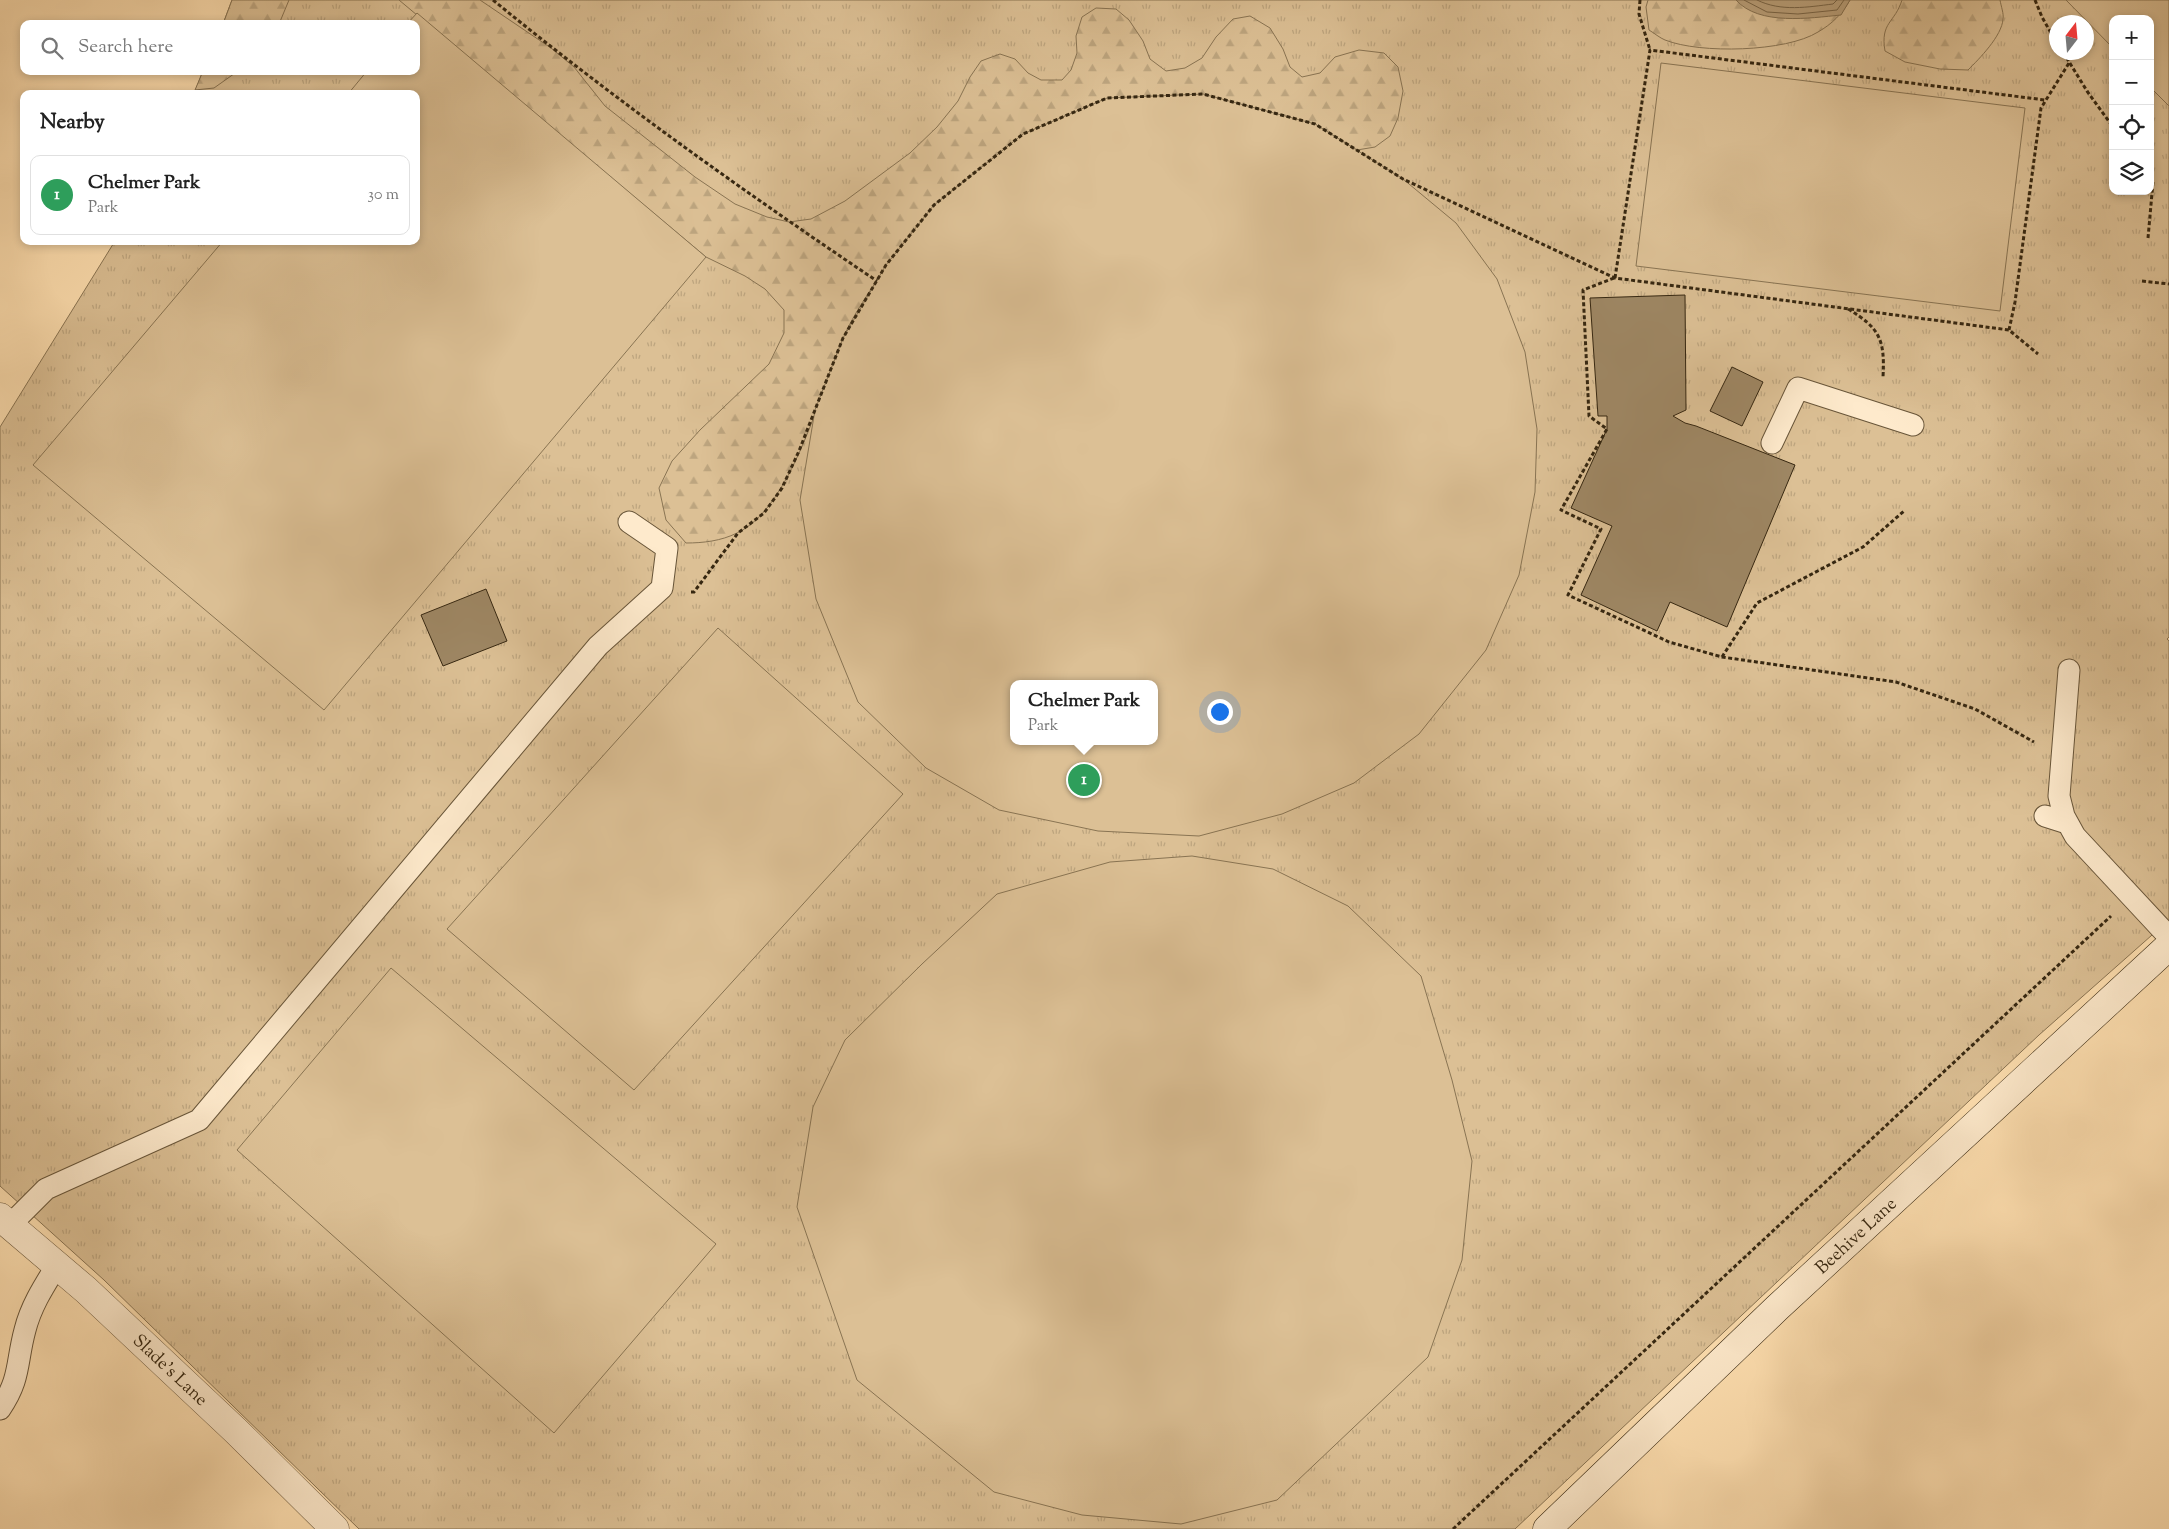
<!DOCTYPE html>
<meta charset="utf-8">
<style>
:root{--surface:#fff;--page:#f2f2f2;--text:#222;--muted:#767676;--line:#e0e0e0;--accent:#0f766e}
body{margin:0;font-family:"Sorts Mill Goudy",serif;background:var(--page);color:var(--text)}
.controls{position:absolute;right:15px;top:15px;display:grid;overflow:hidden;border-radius:10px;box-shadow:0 2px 8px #0003}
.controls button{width:45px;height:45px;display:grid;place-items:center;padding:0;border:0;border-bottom:1px solid var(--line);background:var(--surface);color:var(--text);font:25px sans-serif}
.compass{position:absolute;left:2049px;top:15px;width:45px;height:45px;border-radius:50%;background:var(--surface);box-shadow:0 2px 8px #0003;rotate:16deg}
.you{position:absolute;left:1219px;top:711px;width:18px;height:18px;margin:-12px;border:4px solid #fff;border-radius:50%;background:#1a73e8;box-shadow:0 0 0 8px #1a73e833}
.badge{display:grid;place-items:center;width:32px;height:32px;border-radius:50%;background:var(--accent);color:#fff;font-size:16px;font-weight:700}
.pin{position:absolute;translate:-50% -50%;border:2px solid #fff;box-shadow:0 1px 5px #0006}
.popup{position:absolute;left:1010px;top:680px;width:148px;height:65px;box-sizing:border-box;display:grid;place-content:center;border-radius:10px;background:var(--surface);filter:drop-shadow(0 1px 4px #0005);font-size:16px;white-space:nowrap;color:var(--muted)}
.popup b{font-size:19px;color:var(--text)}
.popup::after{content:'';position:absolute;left:50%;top:100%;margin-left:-10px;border:10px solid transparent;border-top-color:var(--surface)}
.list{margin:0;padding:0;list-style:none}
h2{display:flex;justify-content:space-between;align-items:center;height:65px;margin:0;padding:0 20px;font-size:21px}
h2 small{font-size:16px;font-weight:400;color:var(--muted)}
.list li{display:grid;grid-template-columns:32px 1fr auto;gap:15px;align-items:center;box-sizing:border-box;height:80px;margin:0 10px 10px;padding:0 10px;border:1px solid var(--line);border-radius:10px}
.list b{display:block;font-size:19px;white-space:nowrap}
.list p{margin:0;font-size:16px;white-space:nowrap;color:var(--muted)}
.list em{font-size:16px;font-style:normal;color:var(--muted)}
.icon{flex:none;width:28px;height:28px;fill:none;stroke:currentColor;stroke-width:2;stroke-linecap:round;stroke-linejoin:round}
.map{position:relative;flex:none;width:2169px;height:1529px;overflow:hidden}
.search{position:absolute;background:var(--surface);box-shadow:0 2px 8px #0003;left:20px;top:20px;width:400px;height:55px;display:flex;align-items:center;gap:12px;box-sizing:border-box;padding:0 18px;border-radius:10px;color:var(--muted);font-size:19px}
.panel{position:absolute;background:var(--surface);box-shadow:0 2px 8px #0003;left:20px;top:90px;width:400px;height:155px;border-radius:10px}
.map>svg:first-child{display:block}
</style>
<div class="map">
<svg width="2169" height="1529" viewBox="0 0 2169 1529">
<defs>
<pattern id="grass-tufts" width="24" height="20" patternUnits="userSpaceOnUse" patternTransform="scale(1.25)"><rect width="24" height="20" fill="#dcc095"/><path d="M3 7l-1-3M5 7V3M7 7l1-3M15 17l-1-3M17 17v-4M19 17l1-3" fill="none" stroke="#bda57f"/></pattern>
<pattern id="forest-firs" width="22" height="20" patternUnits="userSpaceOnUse" patternTransform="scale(1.25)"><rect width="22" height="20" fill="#dcc095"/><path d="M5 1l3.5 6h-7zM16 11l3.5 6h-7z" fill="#bda57f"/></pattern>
</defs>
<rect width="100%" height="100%" fill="#fedfb0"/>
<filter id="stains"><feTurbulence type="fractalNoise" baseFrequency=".004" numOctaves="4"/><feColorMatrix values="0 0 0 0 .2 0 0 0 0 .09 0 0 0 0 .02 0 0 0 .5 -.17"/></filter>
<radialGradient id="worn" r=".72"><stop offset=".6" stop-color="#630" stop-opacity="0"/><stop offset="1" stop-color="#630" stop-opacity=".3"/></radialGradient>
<!-- grass -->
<path fill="url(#grass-tufts)" stroke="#897453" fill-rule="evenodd" d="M232,0H2169V637L2167,639L2169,641V920L2039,1035L1515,1529H359L104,1280L0,1186V427L115,241H416V94H194L203,71H416V24H223ZM2113,19H2150V191H2113ZM2056,22H2086V52H2056ZM1014,684H1154V741H1014Z"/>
<!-- forest -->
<path fill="url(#forest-firs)" stroke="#897453" d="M232,0H289L279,24H223Z
M399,0H480L551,48L574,67L605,106L695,177L735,204L767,217L789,222L811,219L845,201L910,153L937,127L958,101L970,77L981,61L1000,54L1015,59L1028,73L1041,80H1062L1071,70L1077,53L1076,36L1082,17L1096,8L1116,9L1129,20L1143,41L1150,59L1166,71L1185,68L1202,58L1216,37L1233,19L1250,16L1270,28L1283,49L1290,67L1302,77L1320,73L1335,57L1359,50L1384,53L1398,67L1403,91L1398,118L1390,136L1375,147L1357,150L1315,124L886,266C872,289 852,315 842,341C820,394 791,508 737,533C721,541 703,543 686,543L666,520L659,488L672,461L700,430L769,364L784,333V310L765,289L745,276L706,257Z
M1648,0H1850C1842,14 1832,24 1818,32C1786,52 1700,54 1665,40C1660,38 1654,33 1649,30L1646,7Z
M1902,0H2000C2001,6 2004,14 2003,19C2002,36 1979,59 1968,70L1940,69L1905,62L1885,51C1880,22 1895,23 1902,0Z
M203,71H238L214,88L195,90Z"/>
<!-- garden -->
<path fill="#dcc095" stroke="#897453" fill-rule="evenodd" d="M2066,0H2169V106L2150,87V19H2113V48Z
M417,13L706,257L324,710L33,465L223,241H416V94H348L367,71H416V24H407Z
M1661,63L2025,108L2000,311L1636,266Z
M1203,94L1315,124L1403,179L1456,223L1497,279L1525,352L1537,429L1535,492L1519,575L1486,650L1419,734L1354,783L1282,814L1199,836L1098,831L999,810L926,768L858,702L816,599L800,500L815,410L843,338L886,265L934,205L1023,134L1107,98ZM1014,684H1154V741H1014Z
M718,628L903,794L634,1090L447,929Z
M1192,856L1273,869L1348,906L1421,976L1452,1080L1472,1161L1462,1260L1428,1357L1277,1500L1181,1524L1082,1515L994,1492L857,1380L797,1207L813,1107L845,1040L922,964L997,894L1110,862Z
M391,968L716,1244L554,1433L237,1150Z"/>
<!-- water -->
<path fill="#baa07a" stroke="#857050" d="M1736,0H1850L1841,15C1810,18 1759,26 1736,0Z"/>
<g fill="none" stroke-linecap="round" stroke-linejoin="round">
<!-- shore -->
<path stroke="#786446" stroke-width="1" d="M1744,0L1767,12L1798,14L1837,10L1844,0
M1757,0C1781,12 1808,7 1833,4L1837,0"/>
</g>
<!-- building -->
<path fill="#9e8764" stroke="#362711" d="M1685,295L1686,410L1673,416L1685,423L1696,426L1795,465L1727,627L1670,602L1657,631L1581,595L1612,526L1571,508L1607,429V416H1598L1590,298Z
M1732,367L1763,382L1742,426L1710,411Z
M486,589L507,641L443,666L421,615Z"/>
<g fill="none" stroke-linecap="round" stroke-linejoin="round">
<defs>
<path id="lane" d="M1772,443L1798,388L1913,425
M2069,670L2059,796L2064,816L2075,836L2169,937
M2045,816L2067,823
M10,1225L46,1189L199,1120L598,646L662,588L667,548L629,522
M0,1409C21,1378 16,1363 25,1330C31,1306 44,1286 57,1265"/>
<g id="street">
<path id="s1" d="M0,1217L86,1290L236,1431L335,1529"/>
</g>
<g id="secondary">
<path id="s2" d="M1547,1529L1777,1308L2169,946"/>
</g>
</defs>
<!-- lane casing -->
<use href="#lane" stroke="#685539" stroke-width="23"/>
<!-- street casing -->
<use href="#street" stroke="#685539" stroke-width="29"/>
<!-- secondary casing -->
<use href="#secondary" stroke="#362711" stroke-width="29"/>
<!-- path -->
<path stroke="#362711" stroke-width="3" stroke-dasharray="4 2.5" stroke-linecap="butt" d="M493,0C615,100 746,193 877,281
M1640,0L1639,14L1650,50
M2035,0L2042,17L2056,42
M2063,52L2087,91L2113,127
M2148,238L2153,182L2150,177
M1614,278L1583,290L1589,416L1607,429L1561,510L1601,529L1568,595L1669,642L1722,657L1896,682L1975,709L2034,742
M1615,278L1650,50L2045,100
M2142,281L2169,284
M1848,309C1880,328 1885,340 1883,377
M2009,330L2015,302L2041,108L2069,63
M691,592H694L738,533L764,513L782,488L799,451L843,338L886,265L934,205L1023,134L1107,98L1203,94L1315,124L1403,179L1615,278L2009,330L2038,354
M1722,657L1757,603L1863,547L1904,511
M1453,1529L2111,916"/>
<!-- lane -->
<use href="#lane" stroke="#feeacc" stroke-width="21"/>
<!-- street -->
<use href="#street" stroke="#feeacc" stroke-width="28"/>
<!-- secondary -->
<use href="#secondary" stroke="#feeacc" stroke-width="28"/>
</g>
<g text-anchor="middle" stroke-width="4" stroke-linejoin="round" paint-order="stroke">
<!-- street labels -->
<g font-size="18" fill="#362711" stroke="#feeacc">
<text dy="6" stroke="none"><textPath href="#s2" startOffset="426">Beehive Lane</textPath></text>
<text dy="6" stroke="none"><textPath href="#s1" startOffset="229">Slade's Lane</textPath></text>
</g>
</g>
<rect width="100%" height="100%" filter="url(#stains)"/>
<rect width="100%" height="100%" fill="url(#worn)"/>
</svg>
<div class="controls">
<button>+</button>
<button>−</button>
<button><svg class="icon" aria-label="locate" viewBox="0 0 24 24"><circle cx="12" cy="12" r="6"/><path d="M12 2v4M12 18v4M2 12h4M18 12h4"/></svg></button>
<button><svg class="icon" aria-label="layers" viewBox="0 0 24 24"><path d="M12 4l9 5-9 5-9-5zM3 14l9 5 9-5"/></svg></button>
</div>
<svg class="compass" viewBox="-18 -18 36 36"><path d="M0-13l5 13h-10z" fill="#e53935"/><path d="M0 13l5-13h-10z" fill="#767676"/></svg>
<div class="you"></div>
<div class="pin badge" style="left:1084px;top:780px;background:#2e9e5b">1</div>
<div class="popup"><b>Chelmer Park</b>Park</div>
<div class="search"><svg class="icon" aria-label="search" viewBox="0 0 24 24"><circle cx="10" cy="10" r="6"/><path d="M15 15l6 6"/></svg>Search here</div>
<section class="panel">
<h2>Nearby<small></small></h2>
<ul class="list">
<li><span class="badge" style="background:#2e9e5b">1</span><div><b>Chelmer Park</b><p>Park</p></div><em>30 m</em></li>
</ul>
</section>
</div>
